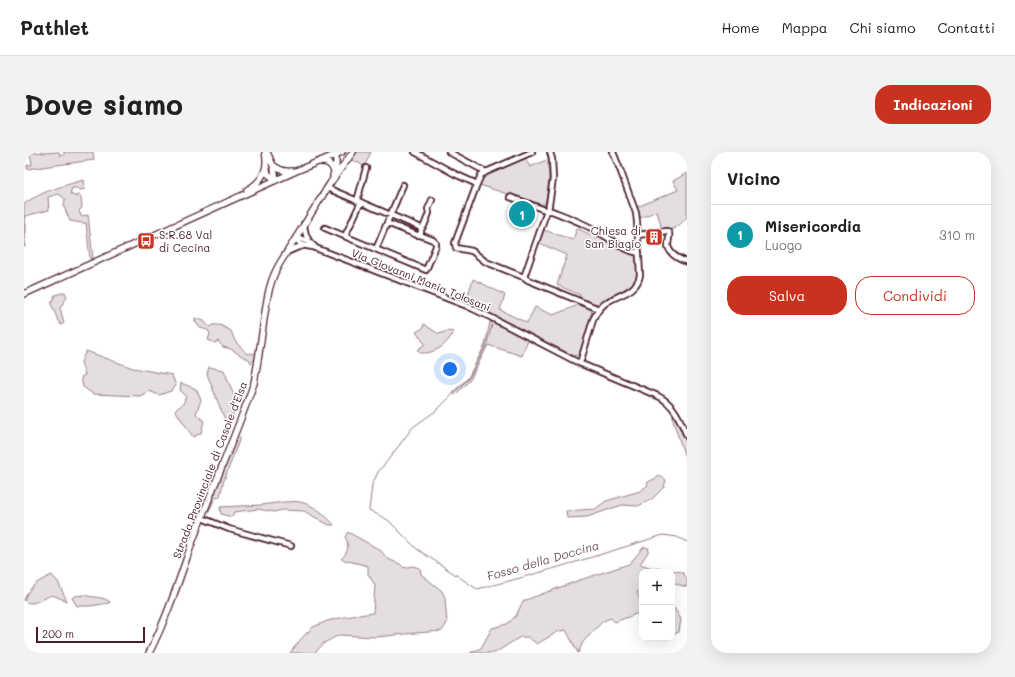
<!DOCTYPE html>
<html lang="it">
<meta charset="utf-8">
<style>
:root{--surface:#fff;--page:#f2f2f2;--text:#202124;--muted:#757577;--line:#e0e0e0;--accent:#c8321e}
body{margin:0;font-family:Mali,sans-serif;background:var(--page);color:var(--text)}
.controls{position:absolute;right:12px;bottom:12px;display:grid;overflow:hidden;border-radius:8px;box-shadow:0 4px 16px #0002}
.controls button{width:36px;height:36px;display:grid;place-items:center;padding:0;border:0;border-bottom:1px solid var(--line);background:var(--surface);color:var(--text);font:20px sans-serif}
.scale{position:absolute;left:12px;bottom:10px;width:109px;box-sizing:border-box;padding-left:4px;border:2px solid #4a1f2b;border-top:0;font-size:11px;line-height:14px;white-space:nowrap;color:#4a1f2b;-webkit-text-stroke:3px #fff;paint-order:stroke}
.you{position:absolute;left:426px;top:217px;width:14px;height:14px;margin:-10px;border:3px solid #fff;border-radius:50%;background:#1a73e8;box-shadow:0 0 0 6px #1a73e833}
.badge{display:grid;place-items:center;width:26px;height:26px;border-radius:50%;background:var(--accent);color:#fff;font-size:13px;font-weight:700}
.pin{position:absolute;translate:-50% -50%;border:2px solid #fff;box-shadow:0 1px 4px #0006}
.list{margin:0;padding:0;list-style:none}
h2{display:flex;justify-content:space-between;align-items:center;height:52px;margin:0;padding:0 16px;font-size:17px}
h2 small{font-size:13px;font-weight:400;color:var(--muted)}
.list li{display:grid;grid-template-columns:26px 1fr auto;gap:12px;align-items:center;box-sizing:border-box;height:60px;padding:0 16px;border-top:1px solid var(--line)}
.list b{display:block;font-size:15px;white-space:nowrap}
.list p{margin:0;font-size:13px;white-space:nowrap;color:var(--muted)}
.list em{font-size:13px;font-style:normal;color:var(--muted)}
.actions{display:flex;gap:8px;padding:12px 16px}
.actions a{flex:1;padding:9px 0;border:1px solid var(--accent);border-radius:16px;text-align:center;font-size:14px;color:var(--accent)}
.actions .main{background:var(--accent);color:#fff}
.map{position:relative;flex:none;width:663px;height:501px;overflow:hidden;border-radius:16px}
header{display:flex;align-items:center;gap:24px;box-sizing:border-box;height:56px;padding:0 20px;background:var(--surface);border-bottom:1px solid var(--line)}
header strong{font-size:19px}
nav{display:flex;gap:22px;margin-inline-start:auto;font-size:14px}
.intro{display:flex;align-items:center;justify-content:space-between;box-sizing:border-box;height:96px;padding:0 24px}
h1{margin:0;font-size:28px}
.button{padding:10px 18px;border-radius:16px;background:var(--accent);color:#fff;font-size:14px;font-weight:700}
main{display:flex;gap:24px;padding:0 24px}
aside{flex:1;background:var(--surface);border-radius:16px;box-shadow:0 4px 16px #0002}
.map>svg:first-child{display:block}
</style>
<header>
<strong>Pathlet</strong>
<nav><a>Home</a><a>Mappa</a><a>Chi siamo</a><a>Contatti</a></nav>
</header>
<div class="intro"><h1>Dove siamo</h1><a class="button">Indicazioni</a></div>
<main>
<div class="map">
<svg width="663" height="501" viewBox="0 0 663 501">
<rect width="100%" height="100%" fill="#fff"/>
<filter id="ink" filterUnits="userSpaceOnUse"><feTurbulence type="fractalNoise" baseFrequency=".025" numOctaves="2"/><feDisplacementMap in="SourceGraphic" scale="8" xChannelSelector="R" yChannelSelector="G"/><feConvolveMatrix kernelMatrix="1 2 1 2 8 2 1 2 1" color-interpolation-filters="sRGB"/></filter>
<g filter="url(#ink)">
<!-- green -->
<path fill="#e5dee0" stroke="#987e86" d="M6,0L9,1L18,0V1L35,0L36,4L40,3V0H69L70,8L3,17V13H8Z
M333,0H347L340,15L335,11L327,8Z
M501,6L506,15L525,7C523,15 525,19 525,27C524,35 523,44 521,52H516L487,42L486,43L456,33L461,24Z
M663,21V65C659,69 654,76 648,77C645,78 641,77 638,78L633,59L616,66L613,55L654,38L649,29Z
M60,28L61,37L55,38L54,36H48L46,42L53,45L55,42L57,45L58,55L55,59L57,64L64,63L69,106L66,107L62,71H58L46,69L40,55L41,47L35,42L24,45L25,58L1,64V95H0V52C16,40 41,33 60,28Z
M553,76L573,86L575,83L592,94L610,103L614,106V117L612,126L605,137L590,144L578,151L569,152L555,147L556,143L533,133L543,103L515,91L520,78L549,88Z
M449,127L481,143L476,158L503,171L511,155L529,163L552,154L554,150L566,155L568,158L558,197L554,203L550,204L442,149Z
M41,140L43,145L36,156L40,171L37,173C32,167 31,159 27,152L31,143Z
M171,166L180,169L183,173L186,175L188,173H196L207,179L211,189L223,202L232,201L231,207L227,211L224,206H221L207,197L199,195L194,189L191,191L184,188L186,182L184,178L176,176L171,169Z
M466,170L470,171L504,188L498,204L464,193L446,228L431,243L429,240L444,226L461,193Z
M400,172L404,175L415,182L423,179L430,180C422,193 412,202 396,201L393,198L401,192L392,180L399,176Z
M62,199L109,216L148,223L152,234L147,239L135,243L125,239L116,244L69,242L59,235L57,225L61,223L57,210Z
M185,215L200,218L212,249L207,271L201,268L183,222Z
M157,231L172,237L177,248L172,262L180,269L177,281L169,285L151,258L159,252L162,244L156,238Z
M649,262L663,292V311L649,269Z
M211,285L216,286L199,331L196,345L191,346L185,359L183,358Z
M636,324L642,328L640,335L628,347L614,354L598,353L563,365L543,366L542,359L571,357L582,349L616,339L623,334L624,330Z
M260,350C265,350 271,349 276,350C290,353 301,362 310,373H305L280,359L258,358L250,360L234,357L210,360L208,365L197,362L196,355L237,353Z
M324,380L356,398L364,407L376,412L380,416L388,414L396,416L397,422L418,439L421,446L423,471L418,479L391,481L352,485L315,483L300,491L291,501H266L277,487L289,475L303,469L321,465L349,461L351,433L344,422V414L317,407C324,401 326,393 321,385Z
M620,395L625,396L624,400L616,412L625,415L658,420L663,426V435L648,431V420H618V438L613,440L618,454V461L612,462L591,470L587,466L579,469L559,490L554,501L542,478L533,480L513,492L504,485H496L471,501H446L457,496L468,476L483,472L492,464L499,449L553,429L605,412Z
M28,423L34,430L43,449L28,443C19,446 7,456 0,448C5,434 16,428 28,423Z
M60,443C69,446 79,444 86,450L85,451L66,454H53L48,446L51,444Z
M648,453L657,467L655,480L650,482L648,480Z"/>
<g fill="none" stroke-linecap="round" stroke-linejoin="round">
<!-- stream -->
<path stroke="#91787e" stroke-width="1" d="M468,173L462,194L445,226L413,258L389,275L364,308L354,320L348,333L345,358L364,368L393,397L453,437C516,422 578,402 639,383L653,385L663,390"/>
<defs>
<path id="minor" d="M391,0L431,22L453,32
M425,0L462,20L508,0
M462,20L457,23L453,32L431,91L432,96L448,99L462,110L497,124L500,125L504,128L575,157
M303,36L395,75L397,77V80L396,83H393L363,71
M486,45L524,59H528C543,65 557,70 571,78C586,86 598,98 615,101
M333,49L342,16
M280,72C281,82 283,89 291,95
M301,76L402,118L412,94V91L409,88L396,83
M397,77L400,74L405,61L404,57L408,48
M614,83L643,79L645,81C646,85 644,89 644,94C646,103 655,107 663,110
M321,84L337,50
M272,86C276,94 282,94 289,95L443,154L464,164L555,211L634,244C650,252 656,267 663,284
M272,86L278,87L285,90
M352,97L379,33
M263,100L272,96L279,94
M500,125L516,79L522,61L524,59L529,27L528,7L526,0
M555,211L557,208L569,168C572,161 576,155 583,150C596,142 613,140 616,123L613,70L612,61L597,20L589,0
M178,366L205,377L267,394"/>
<path id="major" d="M243,0L250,16L252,28
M296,10C304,10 307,12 310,19
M249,13C255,18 261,20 268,19
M242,14L244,22L252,28
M309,24L312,12V2
M223,38C238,30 245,17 241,0
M0,142L272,19L318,0
M125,501C143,466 155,428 168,391C188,337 211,285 230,231C234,210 237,189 240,167C243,147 245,129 256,111L307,30L329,0"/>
</defs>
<!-- minor casing -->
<use href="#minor" stroke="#4a1f2b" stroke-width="8"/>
<!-- major casing -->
<use href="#major" stroke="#4a1f2b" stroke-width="8"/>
<!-- minor -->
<use href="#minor" stroke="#fff" stroke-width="4.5"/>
<!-- major -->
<use href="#major" stroke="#fff" stroke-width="5.5"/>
</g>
</g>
<!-- icons -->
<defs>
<symbol id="building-square" viewBox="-11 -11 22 22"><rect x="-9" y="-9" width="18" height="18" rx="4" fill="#c8321e" stroke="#fff"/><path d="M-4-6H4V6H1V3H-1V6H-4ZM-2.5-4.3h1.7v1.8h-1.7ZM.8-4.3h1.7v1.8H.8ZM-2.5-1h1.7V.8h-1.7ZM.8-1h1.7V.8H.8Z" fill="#fff"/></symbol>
<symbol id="bus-square" viewBox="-11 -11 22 22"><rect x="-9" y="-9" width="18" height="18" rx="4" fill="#c8321e" stroke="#fff"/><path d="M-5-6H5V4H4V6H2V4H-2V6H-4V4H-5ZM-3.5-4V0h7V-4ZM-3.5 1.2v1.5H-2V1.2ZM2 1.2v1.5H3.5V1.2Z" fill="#fff"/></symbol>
</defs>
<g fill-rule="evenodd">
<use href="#building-square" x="620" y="75" width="20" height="20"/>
<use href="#bus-square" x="112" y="79" width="20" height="20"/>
</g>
<g text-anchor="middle" stroke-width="3" stroke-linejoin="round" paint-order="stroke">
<!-- poi labels -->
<g font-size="11" fill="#4a1f2b" stroke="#fff" text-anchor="end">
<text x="617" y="83">Chiesa di<tspan x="617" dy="13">San Biagio</tspan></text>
<text x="135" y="87" text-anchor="start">S.R.68 Val<tspan x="135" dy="13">di Cecina</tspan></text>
</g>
<!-- street labels -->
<g font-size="11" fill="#4a1f2b" stroke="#fff">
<text transform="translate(397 128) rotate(22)" y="4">Via Giovanni Maria Tolosani</text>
<text transform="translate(186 318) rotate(-69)" y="4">Strada Provinciale di Casole d'Elsa</text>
</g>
<!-- water labels -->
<g font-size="12" font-style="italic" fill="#74535c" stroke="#fff">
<text transform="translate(519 409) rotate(-16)" y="4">Fosso della Doccina</text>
</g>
</g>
</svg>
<div class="controls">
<button>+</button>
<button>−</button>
</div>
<div class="scale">200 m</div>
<div class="you"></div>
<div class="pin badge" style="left:498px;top:62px;background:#0f9aa8">1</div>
</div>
<aside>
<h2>Vicino<small></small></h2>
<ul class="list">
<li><span class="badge" style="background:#0f9aa8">1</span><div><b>Misericordia</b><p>Luogo</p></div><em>310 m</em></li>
</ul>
<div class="actions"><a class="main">Salva</a><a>Condividi</a></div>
</aside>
</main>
